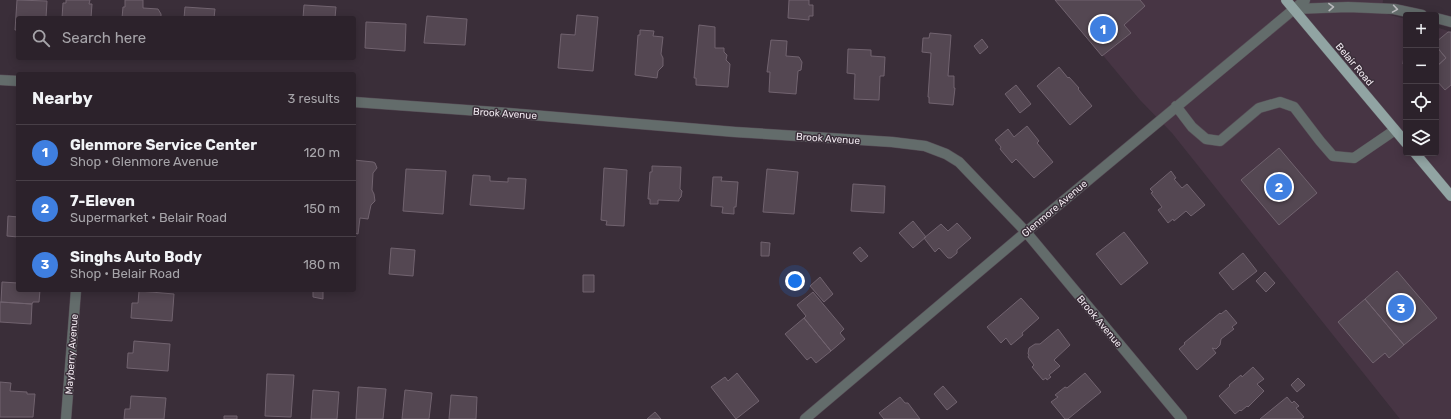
<!DOCTYPE html>
<meta charset="utf-8">
<style>
:root{--surface:#2c222b;--page:#382f37;--text:#f1f3f6;--muted:#a6a4a9;--line:#483f47;--accent:#8bbbb9}
body{margin:0;font-family:Rubik,sans-serif;background:var(--page);color:var(--text)}
.controls{position:absolute;right:12px;top:12px;display:grid;overflow:hidden;border-radius:4px;box-shadow:0 2px 10px #0003}
.controls button{width:36px;height:36px;display:grid;place-items:center;padding:0;border:0;border-bottom:1px solid var(--line);background:var(--surface);color:var(--text);font:20px sans-serif}
.you{position:absolute;left:795px;top:281px;width:14px;height:14px;margin:-10px;border:3px solid #fff;border-radius:50%;background:#1a73e8;box-shadow:0 0 0 6px #1a73e833}
.badge{display:grid;place-items:center;width:26px;height:26px;border-radius:50%;background:var(--accent);color:#fff;font-size:13px;font-weight:700}
.pin{position:absolute;translate:-50% -50%;border:2px solid #fff;box-shadow:0 1px 4px #0006}
.list{margin:0;padding:0;list-style:none}
h2{display:flex;justify-content:space-between;align-items:center;height:52px;margin:0;padding:0 16px;font-size:17px}
h2 small{font-size:13px;font-weight:400;color:var(--muted)}
.list li{display:grid;grid-template-columns:26px 1fr auto;gap:12px;align-items:center;box-sizing:border-box;height:56px;padding:0 16px;border-top:1px solid var(--line)}
.list b{display:block;font-size:15px;white-space:nowrap}
.list p{margin:0;font-size:13px;white-space:nowrap;color:var(--muted)}
.list em{font-size:13px;font-style:normal;color:var(--muted)}
.icon{flex:none;width:22px;height:22px;fill:none;stroke:currentColor;stroke-width:2;stroke-linecap:round;stroke-linejoin:round}
.map{position:relative;flex:none;width:1451px;height:419px;overflow:hidden}
.search{position:absolute;background:var(--surface);box-shadow:0 2px 10px #0003;left:16px;top:16px;width:340px;height:44px;display:flex;align-items:center;gap:10px;box-sizing:border-box;padding:0 14px;border-radius:4px;color:var(--muted);font-size:15px}
.panel{position:absolute;background:var(--surface);box-shadow:0 2px 10px #0003;left:16px;top:72px;width:340px;height:220px;border-radius:4px}
.map>svg:first-child{display:block}
</style>
<div class="map">
<svg width="1451" height="419" viewBox="0 0 1451 419">
<rect width="100%" height="100%" fill="#3a2e39"/>
<!-- built -->
<path fill="#473544" d="M1057,0H1383L1382,13L1406,19V153H1436V27L1451,32V419H1400L1172,133L1140,100Z"/>
<!-- building -->
<path fill="#544752" stroke="#71636f" d="M17,0L47,1L46,18H18V30H15Z
M66,0H90L89,4H92L91,18H62L63,3H66Z
M125,0H143V8L158,9L161,14V18H122L123,7H125Z
M789,0H809V5H813V16H809V20L788,18Z
M1055,0H1140L1145,6L1124,25L1131,33L1102,56Z
M304,5L336,7L335,18H303Z
M185,7L215,9L214,18H184Z
M577,15L598,17L593,71L558,68L561,34L575,35Z
M427,16L467,19L465,45L424,43Z
M366,22L406,24L405,51L365,48Z
M699,25L715,27V48H724V52L727,55L726,60L730,64L728,87L696,85V78H694Z
M640,30L654,31L653,36L663,37L661,54L663,58V66L658,71L657,78L635,75L638,35H640Z
M1448,32H1451V85L1445,90L1436,80V67L1446,58L1436,46V42Z
M930,33L951,35L948,76H954V88H955L953,105L929,103V97H928L931,53L922,52L923,38H929Z
M982,39L988,47L980,54L974,46Z
M771,40L787,41L786,56L799,57L802,62L801,70L798,71L796,94L769,92L770,72H767Z
M1405,45H1406V67L1403,64Z
M1436,46L1446,58L1436,67Z
M848,49L871,50V56L885,57L884,76H880L879,100L854,99L855,74L847,73Z
M1059,67L1068,78L1069,77L1079,88L1078,89L1092,106L1070,125L1037,86Z
M1016,85L1031,104L1020,113L1005,94Z
M1027,126L1039,141L1037,143L1053,162L1034,178L1016,159L1012,163L1000,149L1001,147L995,140L1008,129L1014,137Z
M1279,148L1317,193L1279,225L1241,180Z
M354,160L373,162L375,163L377,168L373,173L372,190L374,194L375,201L371,205L368,219L360,218L358,234L354,233Z
M652,166L681,167L680,189L682,191L681,197L679,199V201L658,200V204H650V199H648L650,172H652Z
M604,168L627,170L624,226L606,225L607,221L601,220Z
M406,169L446,171L443,214L403,211Z
M767,169L798,172L794,214L763,212Z
M1171,171L1176,178L1174,179L1182,188L1187,184L1205,205L1191,216L1186,211L1174,221L1173,219L1168,223L1158,210L1162,207L1151,193L1153,192L1150,189Z
M473,175L490,176V181L508,182V178L526,179L524,209L470,205Z
M713,177H722L721,181L738,182L736,207H734V214L722,213L723,207L711,206Z
M853,184L885,186L884,213L851,211Z
M8,216L18,217V237L7,236Z
M913,221L926,237L913,248L899,233Z
M957,223L971,238L957,250V253L951,258H948L939,248L935,252L924,238L941,224L948,231Z
M1124,232L1148,263L1121,285L1096,254Z
M761,242L770,243L769,256H761Z
M860,247L868,256L861,262L853,253Z
M391,248L415,250L413,276L389,274Z
M1243,253L1257,271L1233,290L1219,273Z
M1397,271L1437,318L1404,345L1365,299Z
M1265,272L1275,283L1266,292L1256,281Z
M583,275H594V292H583Z
M820,277L833,294L824,302L810,286Z
M2,282L18,283V290H40L39,302H33L32,304L1,302Z
M313,290H323V299L313,297Z
M139,291L174,294L172,321L131,318L132,303H138Z
M813,292L844,329L840,333L845,339L831,351L804,318L806,316L797,305Z
M1021,298L1039,318L1022,333L1023,335L1011,345L1006,338L1001,343L987,327Z
M1365,299L1404,345L1389,358L1385,353L1373,363L1338,322Z
M0,302L32,304L31,324L0,322Z
M1226,310L1237,323L1232,327L1234,329L1221,339L1220,345L1216,349L1212,348L1216,353L1197,370L1179,349L1185,344L1184,343L1220,313L1221,314Z
M804,318L831,351L816,363L811,357L807,360L785,334Z
M1058,329L1070,345L1054,360L1060,366L1049,375L1051,377L1047,380L1046,378L1043,380L1032,367L1034,365L1028,357L1029,355L1028,354L1029,348L1035,344H1040Z
M134,341L170,344L168,371L127,368L128,353H133Z
M1253,367L1264,379L1257,384L1264,391L1248,407L1247,406L1241,411L1240,410L1235,414L1219,396L1230,386L1229,385L1241,375L1242,377Z
M737,373L759,401L736,419L711,387L725,377L728,381Z
M1085,373L1101,392L1068,419H1065L1051,402L1058,397L1055,395L1065,387L1067,388Z
M267,374L294,375L291,417L265,416Z
M1298,378L1305,385L1297,392L1291,385Z
M0,382L11,383L10,391L27,392V394H35L33,417H0Z
M943,386L957,402L947,410L934,394Z
M358,387L386,389L383,419H356Z
M313,390L339,392L337,419H311Z
M405,390L432,393L429,419H402Z
M451,395L477,397L476,419H449Z
M131,396L166,398L164,419H124L125,409H130Z
M900,397L905,403H908L920,419H884L879,413Z
M1287,397L1292,403L1294,401L1299,406L1296,408L1304,417L1301,419H1260Z
M655,412L661,419H647Z
M224,416H237V419H224Z"/>
<g fill="none" stroke-linecap="round" stroke-linejoin="round">
<defs>
<path id="minor" d="M1294,9L1348,7L1394,9L1422,15
M1436,18L1451,22
M0,80L18,81
M354,102L508,113L735,132L892,142L925,146L946,154L959,162L1026,232L1182,419
M1176,106L1192,127L1206,139L1220,141L1259,108L1280,102L1294,107L1320,141L1333,156L1354,158L1395,130
M66,419L76,290
M805,419L1026,232L1305,0"/>
<path id="major" d="M1286,0L1406,143
M1415,153L1451,196"/>
</defs>
<!-- minor casing -->
<use href="#minor" stroke="#574c56" stroke-width="11"/>
<!-- major casing -->
<use href="#major" stroke="#574c56" stroke-width="11"/>
<!-- minor -->
<use href="#minor" stroke="#636c6b" stroke-width="10"/>
<!-- major -->
<use href="#major" stroke="#91a4a3" stroke-width="10"/>
</g>
<!-- one-way arrows -->
<defs><path id="oneway-chevron" d="M-2-3.5L2.5 0L-2 3.5" fill="none" stroke-width="1.6" stroke-linecap="round" stroke-linejoin="round"/></defs>
<g stroke="#b8b7bb">
<use href="#oneway-chevron" transform="translate(1331 7) rotate(-2)"/>
<use href="#oneway-chevron" transform="translate(1395 9) rotate(9)"/>
</g>
<g text-anchor="middle" stroke-width="3" stroke-linejoin="round" paint-order="stroke">
<!-- street labels -->
<g font-size="10" fill="#f1e9f0" stroke="#3a2e39">
<text transform="translate(1355 64) rotate(50)" y="4">Belair Road</text>
<text transform="translate(505 113) rotate(4)" y="4">Brook Avenue</text>
<text transform="translate(828 138) rotate(4)" y="4">Brook Avenue</text>
<text transform="translate(1054 208) rotate(-40)" y="4">Glenmore Avenue</text>
<text transform="translate(1100 321) rotate(50)" y="4">Brook Avenue</text>
<text transform="translate(71 354) rotate(-86)" y="4">Mayberry Avenue</text>
</g>
</g>
</svg>
<div class="controls">
<button>+</button>
<button>−</button>
<button><svg class="icon" aria-label="locate" viewBox="0 0 24 24"><circle cx="12" cy="12" r="6"/><path d="M12 2v4M12 18v4M2 12h4M18 12h4"/></svg></button>
<button><svg class="icon" aria-label="layers" viewBox="0 0 24 24"><path d="M12 4l9 5-9 5-9-5zM3 14l9 5 9-5"/></svg></button>
</div>
<div class="you"></div>
<div class="pin badge" style="left:1103px;top:29px;background:#3f7fe0">1</div>
<div class="pin badge" style="left:1279px;top:187px;background:#3f7fe0">2</div>
<div class="pin badge" style="left:1401px;top:308px;background:#3f7fe0">3</div>
<div class="search"><svg class="icon" aria-label="search" viewBox="0 0 24 24"><circle cx="10" cy="10" r="6"/><path d="M15 15l6 6"/></svg>Search here</div>
<section class="panel">
<h2>Nearby<small>3 results</small></h2>
<ul class="list">
<li><span class="badge" style="background:#3f7fe0">1</span><div><b>Glenmore Service Center</b><p>Shop · Glenmore Avenue</p></div><em>120 m</em></li>
<li><span class="badge" style="background:#3f7fe0">2</span><div><b>7-Eleven</b><p>Supermarket · Belair Road</p></div><em>150 m</em></li>
<li><span class="badge" style="background:#3f7fe0">3</span><div><b>Singhs Auto Body</b><p>Shop · Belair Road</p></div><em>180 m</em></li>
</ul>
</section>
</div>
